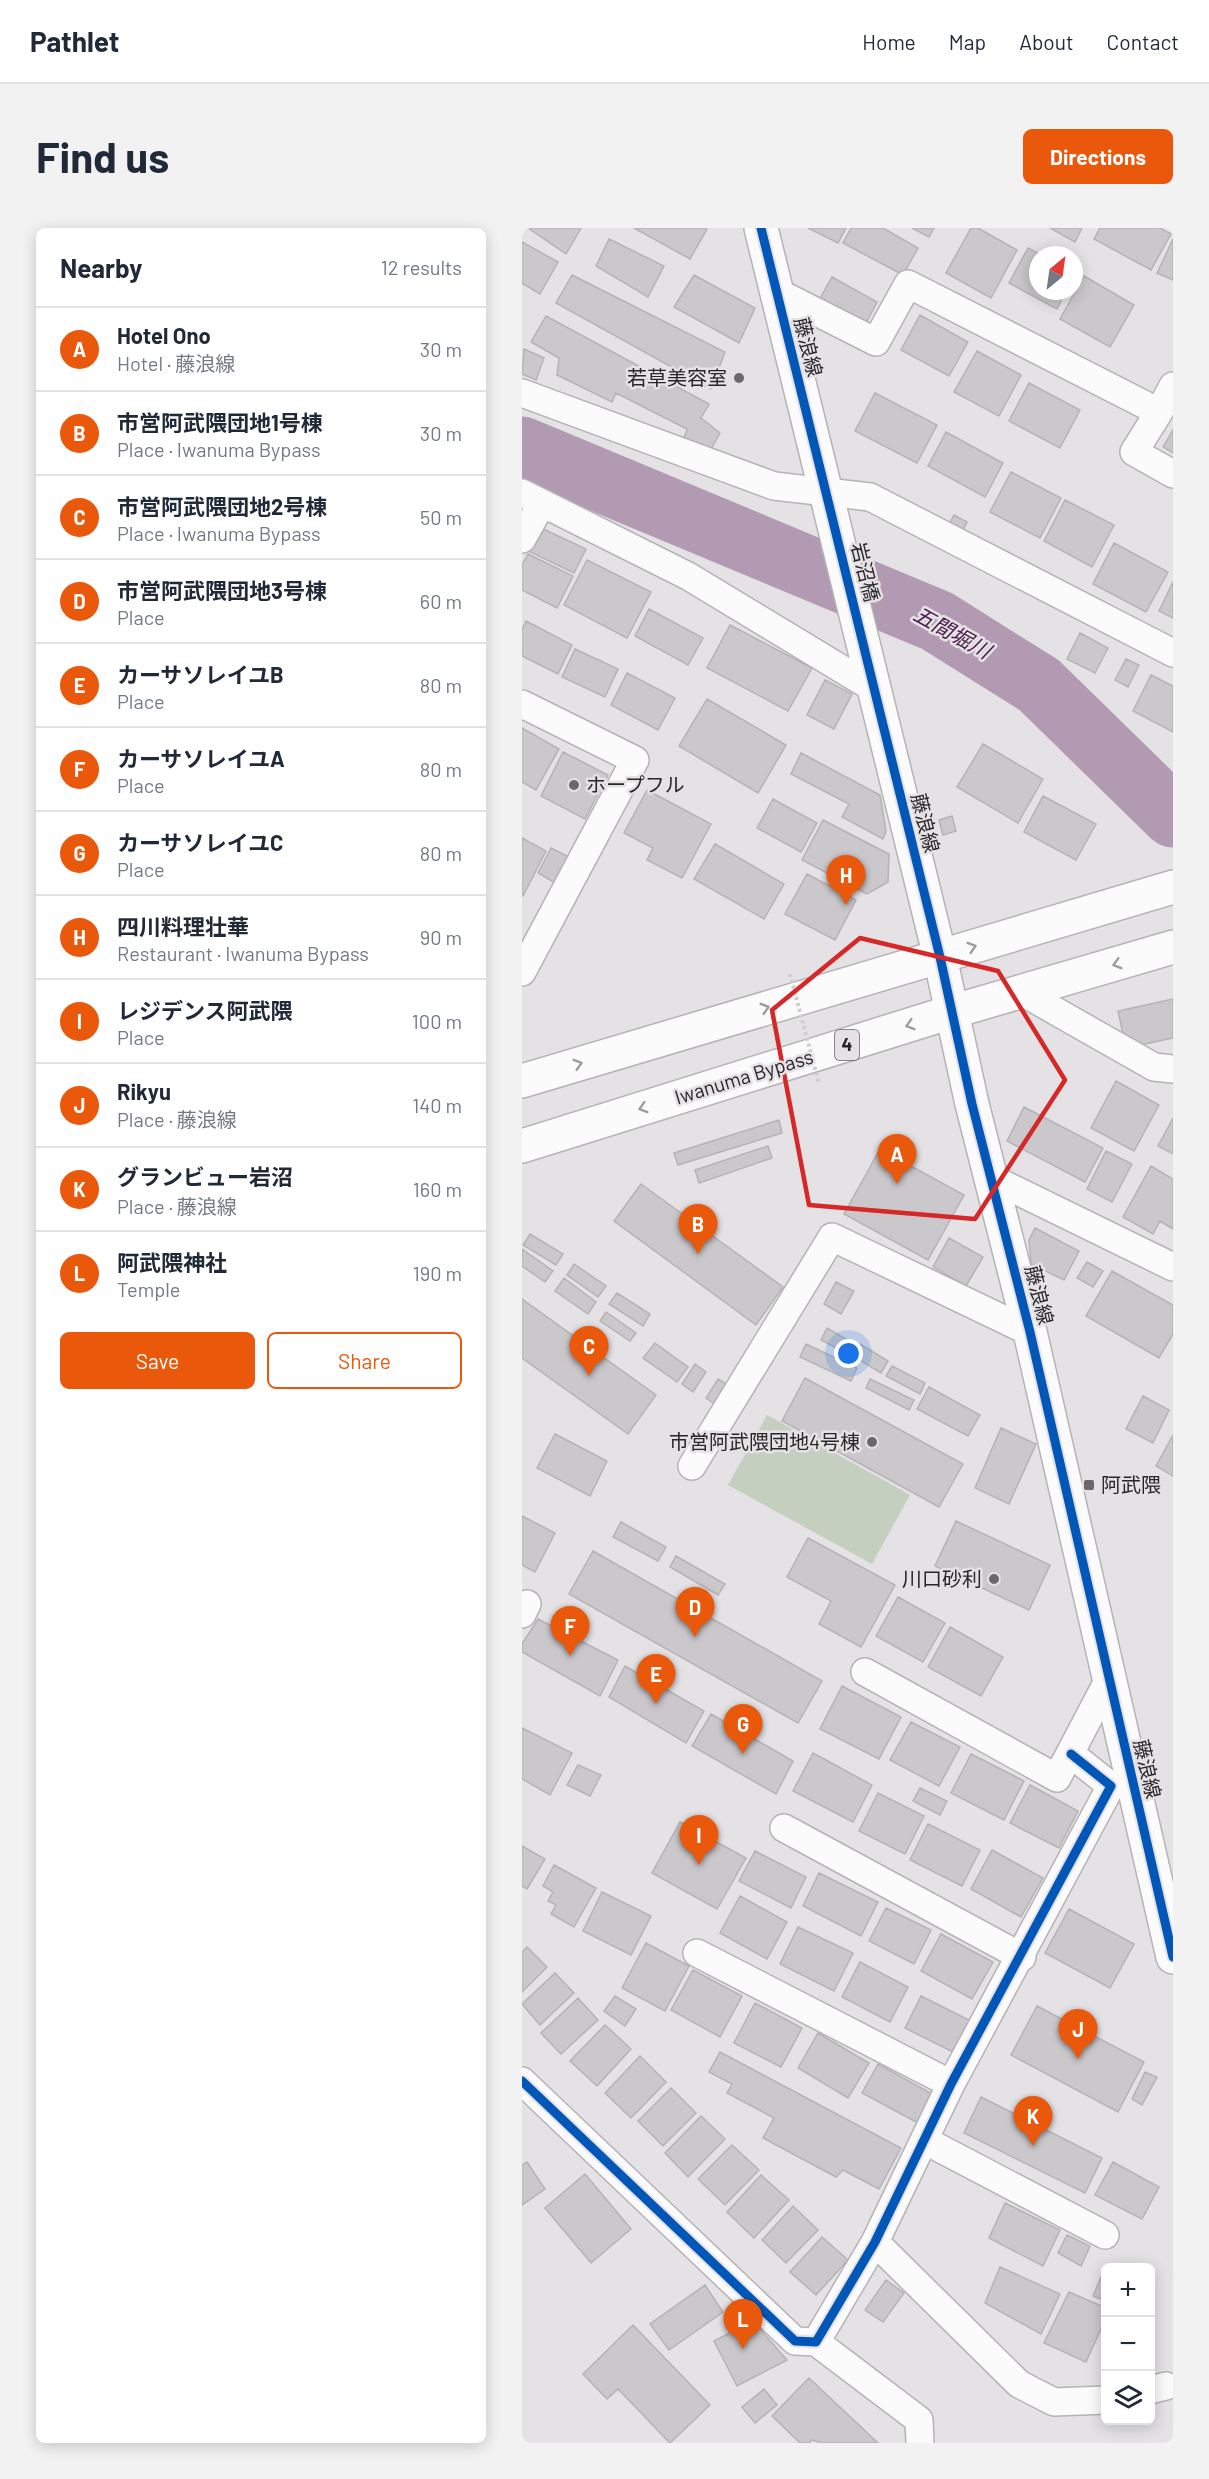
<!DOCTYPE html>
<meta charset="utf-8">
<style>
:root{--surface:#fff;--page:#f2f2f3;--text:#1f2937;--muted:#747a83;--line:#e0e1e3;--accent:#ea580c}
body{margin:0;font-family:Barlow,"Noto Sans JP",sans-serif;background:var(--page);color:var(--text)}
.controls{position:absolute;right:18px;bottom:18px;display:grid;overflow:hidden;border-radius:9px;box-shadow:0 3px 15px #0003}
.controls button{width:54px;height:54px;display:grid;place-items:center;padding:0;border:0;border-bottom:2px solid var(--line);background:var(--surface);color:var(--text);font:30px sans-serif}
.compass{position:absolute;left:507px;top:18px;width:54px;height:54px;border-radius:50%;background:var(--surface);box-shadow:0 3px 15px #0003;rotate:29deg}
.you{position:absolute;left:327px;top:1126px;width:21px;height:21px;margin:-15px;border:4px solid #fff;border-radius:50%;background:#1a73e8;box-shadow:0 0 0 9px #1a73e833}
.badge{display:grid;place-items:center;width:39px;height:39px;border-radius:50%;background:var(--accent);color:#fff;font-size:20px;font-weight:700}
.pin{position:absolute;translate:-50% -50px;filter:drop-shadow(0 2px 3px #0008)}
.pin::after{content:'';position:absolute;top:32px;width:21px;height:18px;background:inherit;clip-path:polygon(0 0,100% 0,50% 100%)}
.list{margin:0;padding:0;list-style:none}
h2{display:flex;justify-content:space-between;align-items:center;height:78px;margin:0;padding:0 24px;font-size:26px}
h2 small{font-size:20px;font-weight:400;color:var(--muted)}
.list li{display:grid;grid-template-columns:39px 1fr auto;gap:18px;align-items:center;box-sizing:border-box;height:84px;padding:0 24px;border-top:2px solid var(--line)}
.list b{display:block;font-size:22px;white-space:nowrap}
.list p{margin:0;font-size:20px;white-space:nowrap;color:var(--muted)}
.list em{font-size:20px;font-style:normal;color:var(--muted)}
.actions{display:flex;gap:12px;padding:18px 24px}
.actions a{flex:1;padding:14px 0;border:2px solid var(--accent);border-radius:9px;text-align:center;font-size:21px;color:var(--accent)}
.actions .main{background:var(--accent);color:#fff}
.icon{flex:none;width:33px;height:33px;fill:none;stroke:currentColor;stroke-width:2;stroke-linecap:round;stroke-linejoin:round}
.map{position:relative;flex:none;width:651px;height:2215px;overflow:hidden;border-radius:9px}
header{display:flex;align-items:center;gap:36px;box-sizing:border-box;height:84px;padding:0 30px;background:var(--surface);border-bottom:2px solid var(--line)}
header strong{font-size:28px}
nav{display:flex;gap:33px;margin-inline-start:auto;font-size:21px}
.intro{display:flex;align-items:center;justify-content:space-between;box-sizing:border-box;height:144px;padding:0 36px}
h1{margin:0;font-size:42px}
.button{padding:15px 27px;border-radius:9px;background:var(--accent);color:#fff;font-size:21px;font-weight:700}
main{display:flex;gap:36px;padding:0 36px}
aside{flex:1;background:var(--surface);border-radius:9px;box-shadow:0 3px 15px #0003}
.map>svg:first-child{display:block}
</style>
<header>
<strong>Pathlet</strong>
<nav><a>Home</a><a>Map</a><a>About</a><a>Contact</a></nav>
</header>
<div class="intro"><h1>Find us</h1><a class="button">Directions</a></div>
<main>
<aside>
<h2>Nearby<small>12 results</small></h2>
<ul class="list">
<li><span class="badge">A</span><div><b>Hotel Ono</b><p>Hotel · 藤浪線</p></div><em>30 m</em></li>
<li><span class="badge">B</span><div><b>市営阿武隈団地1号棟</b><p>Place · Iwanuma Bypass</p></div><em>30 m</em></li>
<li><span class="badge">C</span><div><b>市営阿武隈団地2号棟</b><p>Place · Iwanuma Bypass</p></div><em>50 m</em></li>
<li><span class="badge">D</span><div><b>市営阿武隈団地3号棟</b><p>Place</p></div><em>60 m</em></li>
<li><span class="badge">E</span><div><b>カーサソレイユB</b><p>Place</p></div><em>80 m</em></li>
<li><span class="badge">F</span><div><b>カーサソレイユA</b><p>Place</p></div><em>80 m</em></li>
<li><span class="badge">G</span><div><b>カーサソレイユC</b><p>Place</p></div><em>80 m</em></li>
<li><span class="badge">H</span><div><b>四川料理壮華</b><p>Restaurant · Iwanuma Bypass</p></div><em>90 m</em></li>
<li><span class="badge">I</span><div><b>レジデンス阿武隈</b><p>Place</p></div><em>100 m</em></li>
<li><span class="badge">J</span><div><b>Rikyu</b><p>Place · 藤浪線</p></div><em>140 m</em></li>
<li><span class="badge">K</span><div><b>グランビュー岩沼</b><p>Place · 藤浪線</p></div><em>160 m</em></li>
<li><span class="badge">L</span><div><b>阿武隈神社</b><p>Temple</p></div><em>190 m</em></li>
</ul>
<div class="actions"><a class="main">Save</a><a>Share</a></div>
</aside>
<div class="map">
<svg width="651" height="2215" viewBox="0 0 651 2215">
<rect width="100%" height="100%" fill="#e4e2e4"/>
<!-- green -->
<path fill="#c5cfbf" d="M245,1187L388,1267L350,1336L206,1257Z"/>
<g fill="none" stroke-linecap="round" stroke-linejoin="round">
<!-- river -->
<path stroke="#b29bb2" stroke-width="63" d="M0,220L415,393L517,457L651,588"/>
</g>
<!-- building -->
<path fill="#cac8ca" stroke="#b5b3b5" stroke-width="1.5" d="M6,0H59L44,26Z
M112,0H183L185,1L168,31Z
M286,0H324L316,15Z
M329,0H361L396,20L381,47L321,15Z
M390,0H412L407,9Z
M449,0H456L495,22L469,70L424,45Z
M528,0H560L553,14Z
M578,0H638L649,6L629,42L572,11Z
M87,11L142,38L126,69L74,38Z
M651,11V52L635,45Z
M0,14L36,34L18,66L0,55Z
M506,20L519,27H516V63H544L535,81L487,55Z
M50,47L203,124L189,161L34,75Z
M172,47L233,80L217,115L152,79Z
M562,48L612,77L588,119L538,91Z
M310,49L355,74L341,101L295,76Z
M398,87L446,114L427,148L379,122Z
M24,88L187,176L179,190L198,205L187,225L162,211L165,201L94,165L90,174L35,147L37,130L9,114Z
M2,121L22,130L14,152L0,146Z
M455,123L499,147L477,188L432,164Z
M507,155L558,182L538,220L487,193Z
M353,165L415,197L395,235L333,203Z
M651,202V225L641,219Z
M424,204L481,235L463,269L406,238Z
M489,244L539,270L518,310L468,284Z
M543,272L592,297L570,339L522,313Z
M432,287L445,294L438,308L425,301Z
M17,299L64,321L52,345L6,323Z
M592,315L646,344L624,384L571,356Z
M6,326L51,348L35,380L0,362V337Z
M65,332L129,364L105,410L42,377Z
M651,354V390L637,383Z
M127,381L181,410L166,437L113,408Z
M4,393L50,417L36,446L0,428V402Z
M208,397L290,440L266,483L185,440Z
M558,405L586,420L573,445L545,431Z
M53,421L96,441L83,469L40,449Z
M604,431L617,437L606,459L593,452Z
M105,445L153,470L136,502L89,477Z
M629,447L651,458V504L611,483Z
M303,452L330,466L312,501L285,487Z
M185,471L264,517L236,565L157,518Z
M0,500L37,521L14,562L0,554Z
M461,516L521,551L496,595L435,559Z
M41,524L86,547L63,591L19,568Z
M279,525L358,567L364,603L361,611L320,589L327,576L269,546Z
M125,562L189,596L160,650L125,632L131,620L102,605Z
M521,568L574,596L554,632L502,604Z
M251,571L295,595L279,624L235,600Z
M430,588L434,603L421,607L417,592Z
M301,592L367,626L366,654L345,666L280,632Z
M0,610L24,623L1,668H0Z
M193,616L262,656L242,691L172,651Z
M29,620L49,630L35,656L16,645Z
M285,646L334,672L313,712L263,686Z
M651,771V810L604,820L596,783Z
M594,853L637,877L612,923L569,900Z
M502,879L581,920L563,954L485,913Z
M651,890V926L636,918Z
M257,892L260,905L156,937L152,925Z
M246,918L250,930L177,955L173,942Z
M358,921L442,967L406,1032L322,986Z
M584,923L610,936L590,974L565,961Z
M629,938L651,951V1001L638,993L631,1006L601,989Z
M119,956L261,1059L234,1097L92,993Z
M513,1000L557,1023L542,1052L509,1036L507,1012Z
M8,1006L41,1026L34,1037L1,1017Z
M427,1010L461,1029L444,1058L411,1039Z
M0,1021L31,1043L23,1054L0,1038Z
M565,1034L581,1043L571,1059L555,1050Z
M52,1036L84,1058L76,1069L45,1047Z
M590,1043L651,1077V1106L637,1130L564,1088Z
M42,1050L74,1074L66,1086L33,1063Z
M314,1054L332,1063L319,1086L302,1076Z
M95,1065L128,1086L121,1098L87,1076Z
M0,1071L134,1167L106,1206L0,1130Z
M84,1084L114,1105L108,1113L78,1093Z
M305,1100L329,1114L323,1125L299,1112Z
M133,1115L166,1139L155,1154L121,1130Z
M284,1116L335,1140L329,1153L278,1129Z
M338,1116L366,1133L359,1145L331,1128Z
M173,1136L184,1144L171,1164L160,1156Z
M370,1138L403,1155L398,1166L364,1148Z
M283,1150L441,1236L417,1279L260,1193Z
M196,1151L206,1157L194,1177L184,1170Z
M348,1151L392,1172L387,1182L344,1160Z
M407,1159L458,1187L446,1208L395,1181Z
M621,1168L647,1182L631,1215L604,1201Z
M479,1200L514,1216L487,1276L453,1260Z
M33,1206L85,1233L68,1268L15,1240Z
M651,1207V1248L634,1238Z
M0,1288L33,1305L13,1344L0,1337Z
M434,1293L528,1337L507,1382L413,1338Z
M99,1294L144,1319L136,1333L91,1309Z
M286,1310L373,1357L339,1419L297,1396L309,1373L265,1349Z
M71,1323L300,1453L276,1495L47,1366Z
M154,1328L203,1356L196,1367L148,1339Z
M376,1369L423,1395L401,1434L354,1408Z
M16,1391L96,1432L78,1468L0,1424V1416Z
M428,1399L481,1429L459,1468L406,1439Z
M103,1438L182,1483L164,1515L87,1469Z
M320,1458L379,1489L357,1531L298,1501Z
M189,1486L271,1533L254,1566L170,1518Z
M389,1494L438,1519L417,1558L368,1532Z
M0,1500L50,1525L28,1567L0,1551Z
M291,1525L350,1557L331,1594L271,1563Z
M449,1526L502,1553L482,1592L429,1565Z
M56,1537L79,1547L68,1568L45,1557Z
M508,1557L556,1583L537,1620L488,1595Z
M398,1560L425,1573L418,1587L391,1573Z
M356,1565L402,1588L383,1626L337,1603Z
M158,1594L224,1630L195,1681L130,1645Z
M406,1596L458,1622L440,1658L388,1632Z
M0,1618L23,1631L5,1661L0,1658Z
M470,1622L521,1650L499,1689L449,1661Z
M233,1623L284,1649L269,1680L217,1653Z
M32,1637L74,1660L52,1699L29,1686L34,1677L26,1673L31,1664L21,1658Z
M297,1645L356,1674L339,1708L281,1678Z
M80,1664L129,1688L109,1727L61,1703Z
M218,1668L265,1694L245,1731L198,1705Z
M364,1680L409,1702L392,1736L347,1713Z
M547,1681L612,1716L588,1760L523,1725Z
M276,1699L331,1725L312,1763L258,1736Z
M419,1706L471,1734L450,1771L399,1743Z
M124,1715L167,1738L143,1783L100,1760Z
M5,1719L25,1739L0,1764V1724Z
M338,1734L386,1759L368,1794L320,1769Z
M171,1742L220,1768L198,1809L149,1782Z
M33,1745L52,1765L18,1797L0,1776Z
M93,1768L114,1781L103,1798L82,1783Z
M399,1768L451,1794L435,1826L383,1800Z
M56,1770L76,1792L39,1826L19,1805Z
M233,1775L280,1800L259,1839L212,1815Z
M515,1778L622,1834L596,1884L489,1827Z
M83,1797L109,1821L75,1858L48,1833Z
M296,1805L347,1835L326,1870L276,1840Z
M198,1824L379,1920L357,1961L321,1942L314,1949L241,1910L252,1890L205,1865L210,1856L187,1844Z
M118,1828L144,1854L109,1890L83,1865Z
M356,1836L412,1867L396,1895L340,1865Z
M623,1844L635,1849L620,1877L610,1871Z
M149,1860L174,1885L141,1918L116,1893Z
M459,1869L580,1930L563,1965L442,1905Z
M179,1888L203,1911L166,1949L143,1925Z
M210,1917L237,1942L203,1977L176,1951Z
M5,1934L23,1961L0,1977V1937Z
M591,1934L637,1959L620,1991L573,1967Z
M63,1946L109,2001L69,2035L23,1980Z
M239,1947L267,1972L232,2010L205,1984Z
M483,1975L538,2002L521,2038L467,2010Z
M271,1978L296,2002L264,2035L240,2012Z
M545,2007L568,2018L559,2038L536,2025Z
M300,2009L326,2032L294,2067L268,2044Z
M478,2039L538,2066L519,2106L463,2075Z
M579,2049L584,2051V2073L571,2068Z
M364,2052L382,2065L361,2094L343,2082Z
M183,2057L201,2084L147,2122L128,2096Z
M547,2064L584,2080V2090L564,2134L522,2115Z
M231,2093L265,2132L215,2158L192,2113Z
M111,2097L188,2177L148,2215L96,2161L85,2171L61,2146Z
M287,2150L356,2215H300L290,2212L287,2215H278L250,2188Z
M242,2161L255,2177L233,2195L220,2179Z"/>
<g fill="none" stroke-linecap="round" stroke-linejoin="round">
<defs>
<path id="street" d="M253,63L354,114L386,56L637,184L612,224L651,246
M0,165L252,258L348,269L651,425
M637,184L651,158
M0,265L166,348L351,460
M0,311L20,275
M0,476L113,532L0,744
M500,764L632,839L651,841
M469,950L651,1039
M170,1238L310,1009L508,1104
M0,1386L5,1376
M343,1444L535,1550L586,1453
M262,1600L500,1729
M175,1725L429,1856
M0,1853L273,2113L294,2114L353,2014L429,1856L589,1558L549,1526
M402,1912L583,2007
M353,2014L497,2156L532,2174L584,2172
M294,2114L397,2192L398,2215
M628,2162L644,2158"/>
<path id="secondary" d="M239,0L418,729L450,876L508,1104L651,1729"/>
<path id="highway" d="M0,853L651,659
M0,918L429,784L651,719"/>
</defs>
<!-- street casing -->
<use href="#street" stroke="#b5b3b5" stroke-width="30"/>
<!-- secondary casing -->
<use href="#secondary" stroke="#b5b3b5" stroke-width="36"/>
<!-- highway casing -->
<use href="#highway" stroke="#b5b3b5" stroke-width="36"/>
<!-- street -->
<use href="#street" stroke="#fbfbfb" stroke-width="27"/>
<!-- secondary -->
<use href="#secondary" stroke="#fbfbfb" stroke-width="33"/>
<!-- highway -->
<use href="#highway" stroke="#fbfbfb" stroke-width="33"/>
<!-- path-bridge -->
<path stroke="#cfcecf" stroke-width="4" stroke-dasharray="3 3" stroke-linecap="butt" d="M268,746L297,856"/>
<defs>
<path id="cycleway" d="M239,0L418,729L450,876L508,1104L651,1729
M0,1853L273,2113L294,2114L353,2014L429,1856L589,1558L549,1526"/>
</defs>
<!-- cycleway casing -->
<use href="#cycleway" stroke="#e5e1e5" stroke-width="13"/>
<!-- cycleway -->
<use href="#cycleway" stroke="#0057b8" stroke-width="9"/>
</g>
<!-- one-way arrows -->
<defs><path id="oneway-chevron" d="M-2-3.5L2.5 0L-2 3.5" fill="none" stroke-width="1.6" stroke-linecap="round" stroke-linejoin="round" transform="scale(1.5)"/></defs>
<g stroke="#9c9c9c">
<use href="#oneway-chevron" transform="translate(450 719) rotate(-17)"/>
<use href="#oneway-chevron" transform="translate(595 736) rotate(164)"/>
<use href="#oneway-chevron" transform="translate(243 780) rotate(-17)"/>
<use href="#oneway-chevron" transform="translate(388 797) rotate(163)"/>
<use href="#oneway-chevron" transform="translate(56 836) rotate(-17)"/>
<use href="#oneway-chevron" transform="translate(121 880) rotate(163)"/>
</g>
<!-- marked area -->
<path fill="none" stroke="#d62828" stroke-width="4.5" stroke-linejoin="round" d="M338,710L476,743L543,852L453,991L287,977L250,782Z"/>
<!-- markers -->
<g fill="#6a686a" stroke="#e5e1e5" stroke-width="2">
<circle cx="217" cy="150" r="6"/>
<circle cx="52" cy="557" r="6"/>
<circle cx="350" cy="1214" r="6"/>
<rect x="561" y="1251" width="12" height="12" rx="3"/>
<circle cx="472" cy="1351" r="6"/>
</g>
<g text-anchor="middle" stroke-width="5" stroke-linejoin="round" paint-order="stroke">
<!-- shield labels -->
<rect fill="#e5e1e5" stroke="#615f61" stroke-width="1.5" x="313" y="802" width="24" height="30" rx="4.5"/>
<g font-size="18" font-weight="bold" fill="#282728">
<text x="325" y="823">4</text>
</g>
<!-- street labels -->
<g font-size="20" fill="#282728" stroke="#e5e1e5">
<text transform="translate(286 119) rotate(76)" y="7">藤浪線</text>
<text transform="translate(343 344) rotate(76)" y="7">岩沼橋</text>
<text transform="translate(403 595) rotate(76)" y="7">藤浪線</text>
<text transform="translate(222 849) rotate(-17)" y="7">Iwanuma Bypass</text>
<text transform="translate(517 1067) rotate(76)" y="7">藤浪線</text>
<text transform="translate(625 1541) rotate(77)" y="7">藤浪線</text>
</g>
<!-- poi labels -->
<g font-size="20" fill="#282728" stroke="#e5e1e5" text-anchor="end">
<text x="205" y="157">若草美容室</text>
<text x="64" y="564" text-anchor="start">ホープフル</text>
<text x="338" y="1221">市営阿武隈団地4号棟</text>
<text x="579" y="1264" text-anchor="start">阿武隈</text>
<text x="460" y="1358">川口砂利</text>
</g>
<!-- water labels -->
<g font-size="21" font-style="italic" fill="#471d49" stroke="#e5e1e5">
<text transform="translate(430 405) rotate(29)" y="7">五間堀川</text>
</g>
</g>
</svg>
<div class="controls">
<button>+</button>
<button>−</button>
<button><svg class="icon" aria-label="layers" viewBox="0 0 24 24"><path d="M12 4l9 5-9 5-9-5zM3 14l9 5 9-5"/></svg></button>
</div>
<svg class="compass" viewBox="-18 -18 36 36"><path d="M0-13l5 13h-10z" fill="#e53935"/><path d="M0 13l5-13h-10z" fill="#747a83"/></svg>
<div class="you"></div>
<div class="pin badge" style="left:375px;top:956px">A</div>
<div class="pin badge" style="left:176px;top:1026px">B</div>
<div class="pin badge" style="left:67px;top:1148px">C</div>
<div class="pin badge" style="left:173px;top:1409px">D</div>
<div class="pin badge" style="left:134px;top:1476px">E</div>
<div class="pin badge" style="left:48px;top:1428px">F</div>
<div class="pin badge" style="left:221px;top:1526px">G</div>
<div class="pin badge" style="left:324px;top:677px">H</div>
<div class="pin badge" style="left:177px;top:1637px">I</div>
<div class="pin badge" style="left:556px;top:1831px">J</div>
<div class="pin badge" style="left:511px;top:1918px">K</div>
<div class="pin badge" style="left:221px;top:2121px">L</div>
</div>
</main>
